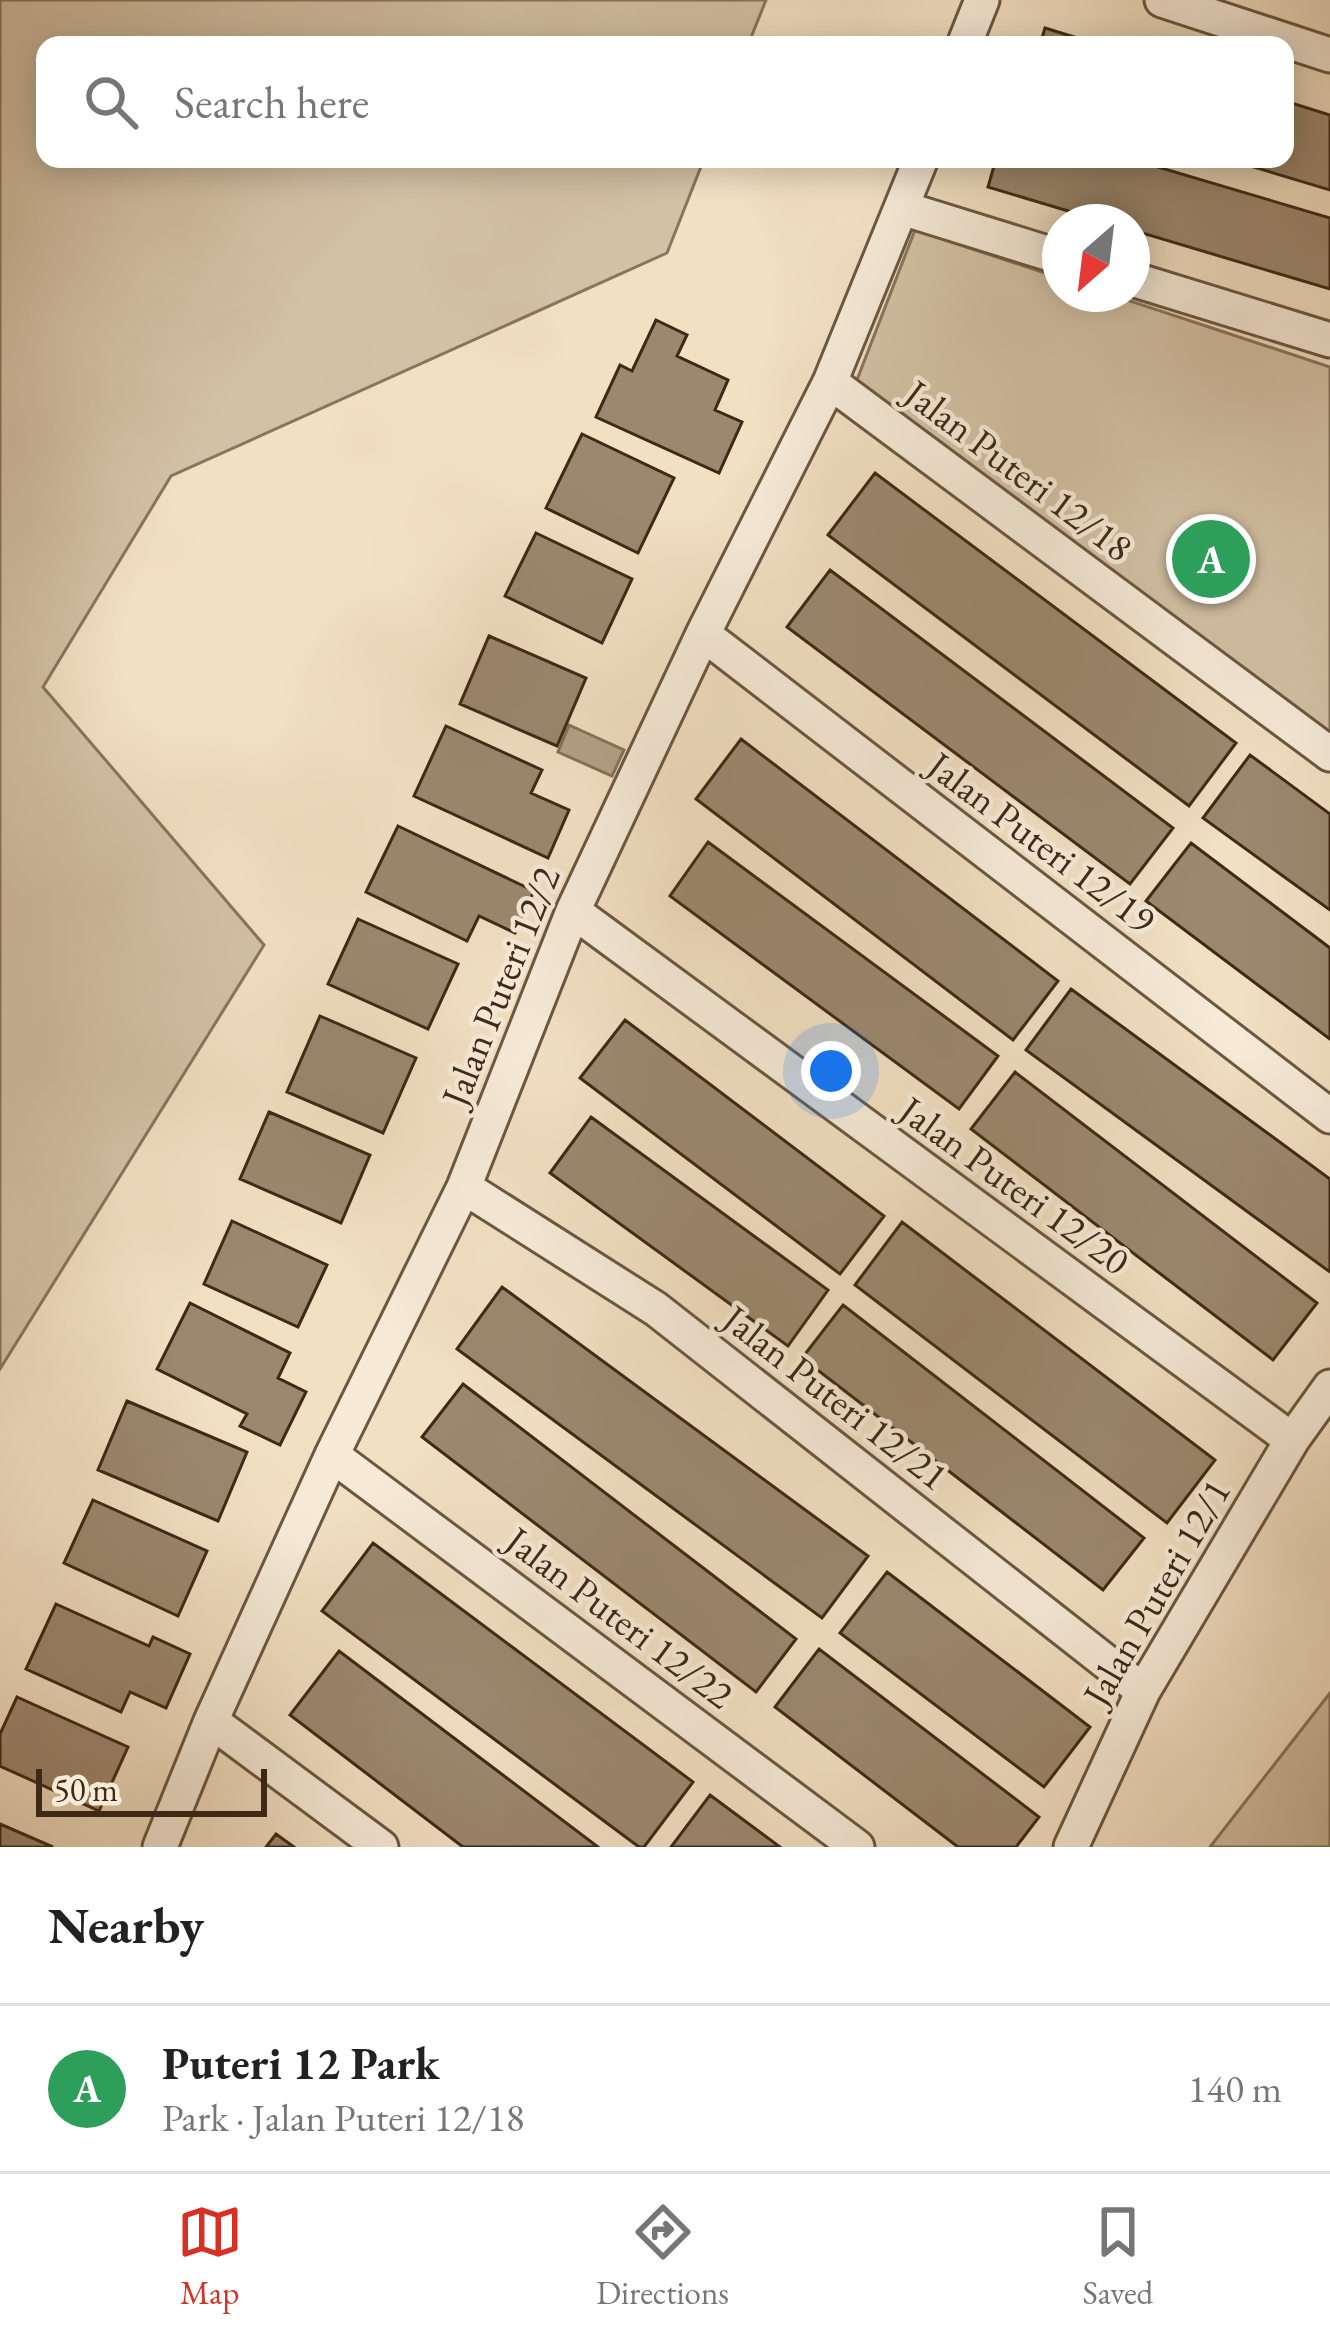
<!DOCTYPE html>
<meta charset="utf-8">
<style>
:root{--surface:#fff;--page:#f2f2f2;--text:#222;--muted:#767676;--line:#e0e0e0;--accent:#d93025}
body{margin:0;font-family:"EB Garamond",serif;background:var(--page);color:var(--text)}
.compass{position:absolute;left:1042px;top:204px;width:108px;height:108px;border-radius:50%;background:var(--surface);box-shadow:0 6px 30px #0003;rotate:208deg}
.scale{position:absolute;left:36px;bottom:30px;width:231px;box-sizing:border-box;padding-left:12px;border:6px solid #3e2915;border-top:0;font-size:33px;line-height:42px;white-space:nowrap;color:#3e2915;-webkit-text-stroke:9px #f7ebd8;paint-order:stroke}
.you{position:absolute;left:831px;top:1071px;width:42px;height:42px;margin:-30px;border:9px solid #fff;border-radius:50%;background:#1a73e8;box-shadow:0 0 0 18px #1a73e833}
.badge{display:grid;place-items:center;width:78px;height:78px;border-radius:50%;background:var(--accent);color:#fff;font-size:39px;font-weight:700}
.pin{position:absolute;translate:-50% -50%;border:6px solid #fff;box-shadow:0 3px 12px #0006}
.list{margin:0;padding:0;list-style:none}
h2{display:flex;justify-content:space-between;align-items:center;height:156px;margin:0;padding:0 48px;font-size:51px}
h2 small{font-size:39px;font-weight:400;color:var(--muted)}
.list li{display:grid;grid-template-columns:78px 1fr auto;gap:36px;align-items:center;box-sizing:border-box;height:168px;padding:0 48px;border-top:3px solid var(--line)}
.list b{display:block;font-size:45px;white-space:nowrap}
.list p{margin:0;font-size:39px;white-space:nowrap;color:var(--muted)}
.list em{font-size:39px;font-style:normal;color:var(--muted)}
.icon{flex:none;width:66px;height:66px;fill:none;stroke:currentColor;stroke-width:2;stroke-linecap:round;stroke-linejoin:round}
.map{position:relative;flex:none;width:1330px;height:1847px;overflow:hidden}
.search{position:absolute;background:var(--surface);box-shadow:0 6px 30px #0003;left:36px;right:36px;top:36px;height:132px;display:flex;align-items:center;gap:30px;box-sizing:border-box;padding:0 42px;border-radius:24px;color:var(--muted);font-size:45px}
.sheet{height:324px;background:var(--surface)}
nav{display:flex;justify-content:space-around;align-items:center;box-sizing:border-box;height:168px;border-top:3px solid var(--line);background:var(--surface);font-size:33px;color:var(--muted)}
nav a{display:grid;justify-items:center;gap:6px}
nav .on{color:var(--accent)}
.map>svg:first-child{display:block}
</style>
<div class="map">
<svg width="1330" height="1847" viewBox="0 0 1330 1847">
<rect width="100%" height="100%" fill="#f2e0c3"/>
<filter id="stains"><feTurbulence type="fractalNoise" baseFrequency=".00167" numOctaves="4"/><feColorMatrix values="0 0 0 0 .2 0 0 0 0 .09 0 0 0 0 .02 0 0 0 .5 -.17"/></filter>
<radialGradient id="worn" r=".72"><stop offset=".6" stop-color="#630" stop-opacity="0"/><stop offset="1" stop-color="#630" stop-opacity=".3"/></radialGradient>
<!-- green -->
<path fill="#d3c1a5" stroke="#88755d" stroke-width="3" d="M0,0H766L748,45H45V159H704L667,253L171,476L43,687L264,945L0,1369Z
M915,230L1060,278V294H1109L1330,367V733L855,385Z
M1330,1693V1847H1210Z"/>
<!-- water -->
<path fill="#b5a288" stroke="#85725a" stroke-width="3" d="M569,725L624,750L612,776L558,752Z"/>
<!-- building -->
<path fill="#9c886f" stroke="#3e2915" stroke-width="3" d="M1045,28L1100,45H1040Z
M1285,101L1330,115V190L1227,159H1285Z
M996,159H1131L1330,218V289L1132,230V222H1105L988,187Z
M656,320L687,335L677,356L728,380L715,410L742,422L719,473L596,417L620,365L632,371Z
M582,434L674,478L638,553L546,508Z
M875,473L1236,743L1189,806L828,535Z
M536,533L632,579L602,643L505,596Z
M830,570L1173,828L1130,884L787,627Z
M489,636L586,678L557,746L460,704Z
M446,726L542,770L531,793L569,810L548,858L414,796Z
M741,739L1058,981L1013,1040L696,799Z
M1250,755L1330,814V910L1203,818Z
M398,826L534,891L515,933L479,916L467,941L366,892Z
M708,842L998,1056L959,1109L670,896Z
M1191,843L1330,948V1039L1146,901Z
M358,919L458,964L428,1029L328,984Z
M1071,989L1330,1179V1272L1026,1050Z
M320,1016L416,1058L383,1133L287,1092Z
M625,1020L884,1216L840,1274L580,1078Z
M1015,1072L1317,1303L1273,1360L971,1129Z
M269,1112L370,1155L341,1223L240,1179Z
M591,1117L828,1290L788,1346L550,1173Z
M232,1221L327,1265L298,1327L204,1284Z
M902,1222L1215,1460L1167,1523L855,1285Z
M502,1287L868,1556L822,1618L457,1349Z
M190,1303L290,1353L278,1378L306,1392L280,1445L240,1426L247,1414L157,1369Z
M843,1305L1144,1538L1103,1590L802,1358Z
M463,1384L796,1639L756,1692L422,1437Z
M127,1401L247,1452L218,1521L98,1470Z
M93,1500L207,1551L178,1616L64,1563Z
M373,1543L693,1782L644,1847H639L322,1611Z
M887,1572L1090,1727L1044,1787L840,1633Z
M56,1604L149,1646L153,1637L190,1654L166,1708L130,1692L121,1712L26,1669Z
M819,1649L1039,1817L1016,1847H958L775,1707Z
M339,1651L598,1847H463L290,1715Z
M17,1697L128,1747L99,1811L0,1766V1734Z
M710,1795L780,1847H671Z
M0,1824L53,1847H0Z
M276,1834L294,1847H266Z"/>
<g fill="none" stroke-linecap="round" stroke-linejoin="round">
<defs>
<path id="minor" d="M1162,0L1330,55
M964,45L982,0
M902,208L1060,257
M1132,279L1330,340
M830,382L1330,754
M703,634L1330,1116
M573,911L1292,1440
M464,1187L656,1309L1143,1691
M332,1455L857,1847
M211,1721L381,1847
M160,1847L211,1721L332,1455L464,1187L573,911L703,634L830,382L921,159
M1071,1847L1143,1691L1292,1440L1330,1387"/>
</defs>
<!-- minor casing -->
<use href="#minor" stroke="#6b5740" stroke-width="39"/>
<!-- minor -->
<use href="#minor" stroke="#f7ebd8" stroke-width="33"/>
</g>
<g text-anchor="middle" stroke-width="9" stroke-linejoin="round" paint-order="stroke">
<!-- street labels -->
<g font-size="39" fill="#3e2915" stroke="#f7ebd8">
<text transform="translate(1019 470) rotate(37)" y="14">Jalan Puteri 12/18</text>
<text transform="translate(1042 842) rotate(37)" y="14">Jalan Puteri 12/19</text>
<text transform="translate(500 986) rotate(-68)" y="14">Jalan Puteri 12/2</text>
<text transform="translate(1015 1185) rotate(36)" y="14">Jalan Puteri 12/20</text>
<text transform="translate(836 1397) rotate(38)" y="14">Jalan Puteri 12/21</text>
<text transform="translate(1156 1592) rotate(-60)" y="14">Jalan Puteri 12/1</text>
<text transform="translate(620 1617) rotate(37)" y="14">Jalan Puteri 12/22</text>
</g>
</g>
<rect width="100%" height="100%" filter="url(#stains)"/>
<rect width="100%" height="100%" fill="url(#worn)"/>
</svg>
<svg class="compass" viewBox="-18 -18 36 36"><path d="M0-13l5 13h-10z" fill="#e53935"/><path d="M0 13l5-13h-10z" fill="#767676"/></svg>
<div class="scale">50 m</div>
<div class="you"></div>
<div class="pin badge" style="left:1211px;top:559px;background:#2e9e5b">A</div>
<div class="search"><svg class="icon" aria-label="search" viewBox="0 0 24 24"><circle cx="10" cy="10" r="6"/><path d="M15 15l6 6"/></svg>Search here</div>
</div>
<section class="sheet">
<h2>Nearby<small></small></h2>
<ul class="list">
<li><span class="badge" style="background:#2e9e5b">A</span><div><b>Puteri 12 Park</b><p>Park · Jalan Puteri 12/18</p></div><em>140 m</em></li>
</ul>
</section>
<nav>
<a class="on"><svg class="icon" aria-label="map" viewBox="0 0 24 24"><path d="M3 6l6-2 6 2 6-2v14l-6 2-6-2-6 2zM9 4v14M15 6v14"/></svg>Map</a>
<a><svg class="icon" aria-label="directions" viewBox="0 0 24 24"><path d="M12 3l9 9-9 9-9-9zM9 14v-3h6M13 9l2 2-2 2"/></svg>Directions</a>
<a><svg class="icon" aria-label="saved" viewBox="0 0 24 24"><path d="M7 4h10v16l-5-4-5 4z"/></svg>Saved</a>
</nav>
